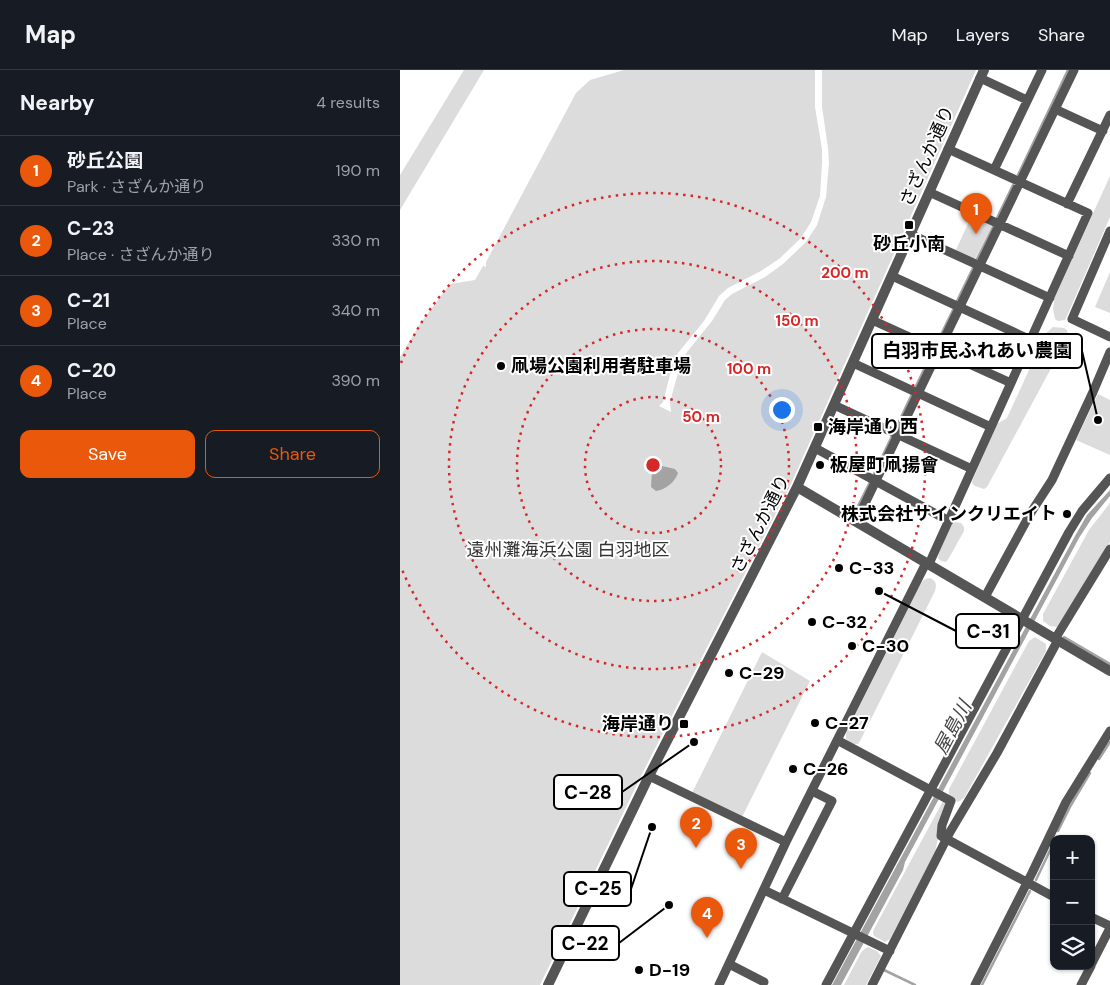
<!DOCTYPE html>
<meta charset="utf-8">
<style>
:root{--surface:#171b24;--page:#242831;--text:#f1f3f6;--muted:#9ea1a6;--line:#363941;--accent:#ea580c}
body{margin:0;font-family:"DM Sans","Noto Sans JP",sans-serif;background:var(--page);color:var(--text)}
.controls{position:absolute;right:15px;bottom:15px;display:grid;overflow:hidden;border-radius:10px;box-shadow:0 1px 4px #0004}
.controls button{width:45px;height:45px;display:grid;place-items:center;padding:0;border:0;border-bottom:1px solid var(--line);background:var(--surface);color:var(--text);font:25px sans-serif}
.you{position:absolute;left:381px;top:339px;width:18px;height:18px;margin:-12px;border:4px solid #fff;border-radius:50%;background:#1a73e8;box-shadow:0 0 0 8px #1a73e833}
.badge{display:grid;place-items:center;width:32px;height:32px;border-radius:50%;background:var(--accent);color:#fff;font-size:16px;font-weight:700}
.pin{position:absolute;translate:-50% -41px;filter:drop-shadow(0 1px 2px #0008)}
.pin::after{content:'';position:absolute;top:26px;width:18px;height:15px;background:inherit;clip-path:polygon(0 0,100% 0,50% 100%)}
.list{margin:0;padding:0;list-style:none}
h2{display:flex;justify-content:space-between;align-items:center;height:65px;margin:0;padding:0 20px;font-size:21px}
h2 small{font-size:16px;font-weight:400;color:var(--muted)}
.list li{display:grid;grid-template-columns:32px 1fr auto;gap:15px;align-items:center;box-sizing:border-box;height:70px;padding:0 20px;border-top:1px solid var(--line)}
.list b{display:block;font-size:19px;white-space:nowrap}
.list p{margin:0;font-size:16px;white-space:nowrap;color:var(--muted)}
.list em{font-size:16px;font-style:normal;color:var(--muted)}
.actions{display:flex;gap:10px;padding:15px 20px}
.actions a{flex:1;padding:11px 0;border:1px solid var(--accent);border-radius:10px;text-align:center;font-size:18px;color:var(--accent)}
.actions .main{background:var(--accent);color:#fff}
.icon{flex:none;width:28px;height:28px;fill:none;stroke:currentColor;stroke-width:2;stroke-linecap:round;stroke-linejoin:round}
.map{position:relative;flex:none;width:710px;height:915px;overflow:hidden}
header{display:flex;align-items:center;gap:30px;box-sizing:border-box;height:70px;padding:0 25px;background:var(--surface);border-bottom:1px solid var(--line)}
header strong{font-size:24px}
nav{display:flex;gap:28px;margin-inline-start:auto;font-size:18px}
main{display:flex}
aside{flex:1;background:var(--surface)}
.map>svg:first-child{display:block}
</style>
<header>
<strong>Map</strong>
<nav><a>Map</a><a>Layers</a><a>Share</a></nav>
</header>
<main>
<aside>
<h2>Nearby<small>4 results</small></h2>
<ul class="list">
<li><span class="badge">1</span><div><b>砂丘公園</b><p>Park · さざんか通り</p></div><em>190 m</em></li>
<li><span class="badge">2</span><div><b>C-23</b><p>Place · さざんか通り</p></div><em>330 m</em></li>
<li><span class="badge">3</span><div><b>C-21</b><p>Place</p></div><em>340 m</em></li>
<li><span class="badge">4</span><div><b>C-20</b><p>Place</p></div><em>390 m</em></li>
</ul>
<div class="actions"><a class="main">Save</a><a>Share</a></div>
</aside>
<div class="map">
<svg width="710" height="915" viewBox="0 0 710 915">
<rect width="100%" height="100%" fill="#fff"/>
<!-- green -->
<path fill="#dcdcdc" d="M64,0H84L0,140V105Z
M224,0H415V37L422,79V93L420,126L411,152L401,168L379,189L361,201L328,218L319,226L304,251L278,283L270,305L263,332L259,336L271,342L270,332L281,292L287,282L312,251L325,230L332,224L365,207L383,194L406,172L417,155L426,127L429,93L428,78L422,37V0H576L391,414L243,702L140,915H0V287L20,254L50,214L75,210L83,196L86,197V192L176,23L190,10Z
M710,106V147L667,246L665,250L658,251L655,249L653,239L655,227Z
M572,145L592,156L575,189L555,182Z
M710,202V243L695,237Z
M653,257L664,258L667,260L668,267L587,417L584,419L575,416L572,413L573,409L597,354L607,348L646,263Z
M698,324L710,330V385L676,370Z
M710,433V472L659,554L657,557L650,556L643,551V544L689,460Z
M555,452L561,453L564,457V461L549,488L546,492L541,491L538,488L539,483L551,455Z
M530,508C536,511 537,514 535,521L460,671L458,674H453L446,669V663L521,513L525,509Z
M635,567L646,574V581L564,728L558,732L549,726V719L629,571Z
M362,582L410,611L342,747L292,723Z
M543,731L546,732L535,782L490,869L485,872L474,866L473,863L474,859Z
M468,877L477,881L481,886L466,915H444L462,881Z"/>
<!-- water -->
<path fill="#a3a3a3" d="M262,396L275,399L278,403C275,412 265,420 256,421L251,417L252,401L256,397Z
M710,420V426L692,448L679,468L505,792L503,800L441,915H432L675,466L687,445Z"/>
<g fill="none" stroke-linecap="round" stroke-linejoin="round">
<!-- stream -->
<path stroke="#a3a3a3" stroke-width="2.5" d="M618,105L668,0
M597,148L613,115
M577,189L593,157
M557,231L573,198
M537,273L553,240
M515,318L532,283
M495,360L512,324
M473,406L492,366
M454,444L470,412
M664,567L710,594
M699,689L710,672
M658,761L671,735L690,703
M655,769V768
M636,810L654,772
M484,900L515,915
M582,915L630,821"/>
<!-- minor -->
<path stroke="#555" stroke-width="9" d="M580,8L627,30
M655,39L703,61
M594,100L642,0
M529,122L669,186
M667,134L710,45
M710,161L672,249L710,267
M510,164L650,228
M492,206L631,270
M472,250L611,313
M453,293L591,357
M434,335L572,399
M415,378L549,451
M456,452L674,0
M529,494L688,143L548,79
M585,527L630,444L652,410L693,322L710,282
M655,569L710,479
M437,670L551,731L542,755L541,766L654,827
M249,706L386,772
M364,820L490,881
M382,829L432,731L412,721
M691,847L710,856
M329,894L364,912
M691,895L710,858
M319,915L386,772L526,493
M426,915L669,462L682,441L710,408
M472,915L550,762L597,683L658,570
M575,915L632,803L666,732L710,661
M681,915L691,896"/>
<!-- tertiary -->
<path stroke="#555" stroke-width="10" d="M397,417L710,601
M148,915L249,706L397,417L584,0"/>
</g>
<!-- distance rings -->
<g fill="none" stroke="#d62828" stroke-width="2.5" stroke-dasharray="2.5 5">
<circle cx="253" cy="395" r="68"/>
<circle cx="253" cy="395" r="136"/>
<circle cx="253" cy="395" r="204"/>
<path d="M1 293A272 272 0 1 1 1 497"/>
</g>
<!-- markers -->
<g fill="#000" stroke="#fff" stroke-width="2">
<rect x="504" y="150" width="10" height="10" rx="2.5"/>
<circle cx="101" cy="296" r="5"/>
<rect x="413" y="352" width="10" height="10" rx="2.5"/>
<circle cx="420" cy="395" r="5"/>
<circle cx="667" cy="444" r="5"/>
<circle cx="439" cy="498" r="5"/>
<circle cx="412" cy="552" r="5"/>
<circle cx="452" cy="576" r="5"/>
<circle cx="329" cy="603" r="5"/>
<circle cx="415" cy="653" r="5"/>
<rect x="279" y="649" width="10" height="10" rx="2.5"/>
<circle cx="393" cy="699" r="5"/>
<circle cx="239" cy="900" r="5"/>
</g>
<g text-anchor="middle" stroke-width="4" stroke-linejoin="round" paint-order="stroke">
<!-- street labels -->
<g font-size="18" fill="#000" stroke="#fff">
<text transform="translate(527 86) rotate(-66)" y="6">さざんか通り</text>
<text transform="translate(360 454) rotate(-63)" y="6">さざんか通り</text>
</g>
<!-- poi labels -->
<g font-size="18" font-weight="bold" fill="#000" stroke="#fff" text-anchor="start">
<text x="509" y="180" text-anchor="middle">砂丘小南</text>
<text x="111" y="302">凧場公園利用者駐車場</text>
<text x="428" y="363">海岸通り西</text>
<text x="430" y="401">板屋町凧揚會</text>
<text x="657" y="450" text-anchor="end">株式会社サインクリエイト</text>
<text x="449" y="504">C-33</text>
<text x="422" y="558">C-32</text>
<text x="462" y="582">C-30</text>
<text x="339" y="609">C-29</text>
<text x="425" y="659">C-27</text>
<text x="274" y="660" text-anchor="end">海岸通り</text>
<text x="403" y="705">C-26</text>
<text x="249" y="906">D-19</text>
</g>
<!-- park labels -->
<g font-size="18" fill="#333" stroke="#fff">
<text x="168" y="486">遠州灘海浜公園 白羽地区</text>
</g>
<!-- water labels -->
<g font-size="19" font-style="italic" fill="#444" stroke="#fff">
<text transform="translate(552 657) rotate(-62)" y="7">屋島川</text>
</g>
</g>
<circle cx="253" cy="395" r="8" fill="#d62828" stroke="#fff" stroke-width="2.5"/>
<g font-size="15" text-anchor="middle" font-weight="bold" fill="#d62828" stroke="#fff" stroke-width="4" stroke-linejoin="round" paint-order="stroke">
<text x="445" y="208">200 m</text>
<text x="397" y="256">150 m</text>
<text x="349" y="304">100 m</text>
<text x="301" y="352">50 m</text>
</g>
<!-- callouts -->
<path fill="none" stroke="#000" stroke-width="2" d="M698 350L682 281M479 521L556 561M294 672L222 722M252 757L231 819M269 835L219 873"/>
<g fill="#000" stroke="#fff" stroke-width="2">
<circle cx="698" cy="350" r="5"/>
<circle cx="479" cy="521" r="5"/>
<circle cx="294" cy="672" r="5"/>
<circle cx="252" cy="757" r="5"/>
<circle cx="269" cy="835" r="5"/>
</g>
<g fill="#fff" stroke="#000" stroke-width="2">
<rect x="472" y="264" width="210" height="34" rx="5"/>
<rect x="556" y="544" width="63" height="34" rx="5"/>
<rect x="154" y="705" width="68" height="34" rx="5"/>
<rect x="164" y="802" width="67" height="34" rx="5"/>
<rect x="152" y="856" width="67" height="34" rx="5"/>
</g>
<g font-size="19" text-anchor="middle" font-weight="bold" fill="#000">
<text x="577" y="287">白羽市民ふれあい農園</text>
<text x="588" y="568">C-31</text>
<text x="188" y="729">C-28</text>
<text x="198" y="825">C-25</text>
<text x="185" y="880">C-22</text>
</g>
</svg>
<div class="controls">
<button>+</button>
<button>−</button>
<button><svg class="icon" aria-label="layers" viewBox="0 0 24 24"><path d="M12 4l9 5-9 5-9-5zM3 14l9 5 9-5"/></svg></button>
</div>
<div class="you"></div>
<div class="pin badge" style="left:576px;top:164px">1</div>
<div class="pin badge" style="left:296px;top:778px">2</div>
<div class="pin badge" style="left:341px;top:799px">3</div>
<div class="pin badge" style="left:307px;top:868px">4</div>
</div>
</main>
